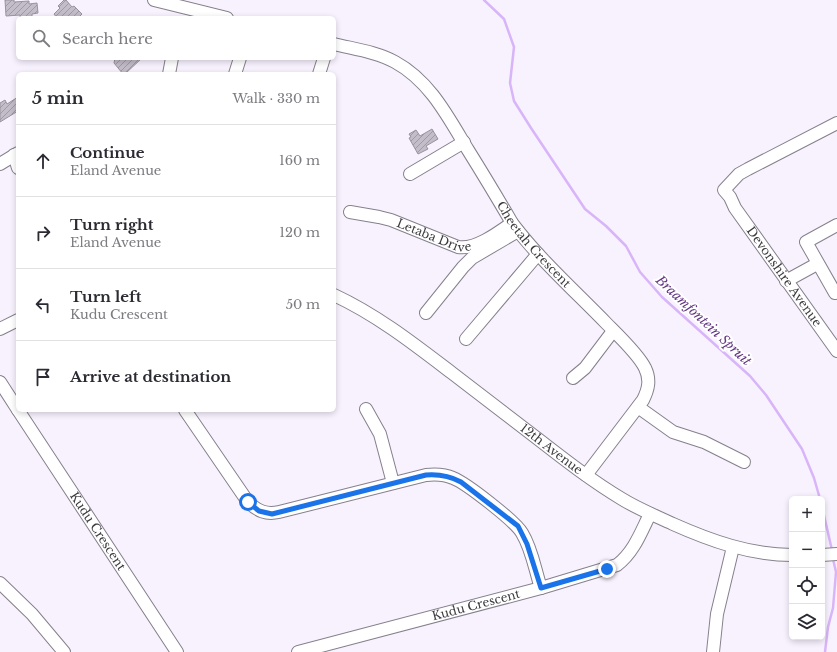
<!DOCTYPE html>
<meta charset="utf-8">
<style>
:root{--surface:#fff;--page:#f2f2f3;--text:#2b2b33;--muted:#7c7c81;--line:#e1e1e2}
body{margin:0;font-family:"Libre Baskerville",serif;background:var(--page);color:var(--text)}
.controls{position:absolute;right:12px;bottom:12px;display:grid;overflow:hidden;border-radius:6px;box-shadow:0 2px 6px #0003}
.controls button{width:36px;height:36px;display:grid;place-items:center;padding:0;border:0;border-bottom:1px solid var(--line);background:var(--surface);color:var(--text);font:20px sans-serif}
.stop{position:absolute;width:12px;height:12px;margin:-9px;border:3px solid #1a73e8;border-radius:50%;background:#fff}
.stop.end{background:#1a73e8;border-color:#fff;box-shadow:0 1px 4px #0008}
.list{margin:0;padding:0;list-style:none}
h2{display:flex;justify-content:space-between;align-items:center;height:52px;margin:0;padding:0 16px;font-size:17px}
h2 small{font-size:13px;font-weight:400;color:var(--muted)}
.list li{display:grid;grid-template-columns:26px 1fr auto;gap:12px;align-items:center;box-sizing:border-box;height:72px;padding:0 16px;border-top:1px solid var(--line)}
.list b{display:block;font-size:15px;white-space:nowrap}
.list p{margin:0;font-size:13px;white-space:nowrap;color:var(--muted)}
.list em{font-size:13px;font-style:normal;color:var(--muted)}
.icon{flex:none;width:22px;height:22px;fill:none;stroke:currentColor;stroke-width:2;stroke-linecap:round;stroke-linejoin:round}
.map{position:relative;flex:none;width:837px;height:652px;overflow:hidden}
.search{position:absolute;background:var(--surface);box-shadow:0 2px 6px #0003;left:16px;top:16px;width:320px;height:44px;display:flex;align-items:center;gap:10px;box-sizing:border-box;padding:0 14px;border-radius:6px;color:var(--muted);font-size:15px}
.panel{position:absolute;background:var(--surface);box-shadow:0 2px 6px #0003;left:16px;top:72px;width:320px;height:340px;border-radius:6px}
.map>svg:first-child{display:block}
</style>
<div class="map">
<svg width="837" height="652" viewBox="0 0 837 652">
<defs>
<pattern id="building-hatch" width="6" height="6" patternUnits="userSpaceOnUse"><rect width="6" height="6" fill="#c3bcc9"/><path d="M-1 1l2-2M0 6l6-6M5 7l2-2" fill="none" stroke="#a09aa5"/></pattern>
</defs>
<rect width="100%" height="100%" fill="#f8f2ff"/>
<g fill="none" stroke-linecap="round" stroke-linejoin="round">
<!-- stream -->
<path stroke="#d8b5f8" stroke-width="2.5" d="M484,0L504,19L514,47L510,83L514,101L531,128L585,209L606,226L626,246L640,272L662,297L750,376L766,395L802,449L814,478L820,499
M822,507L832,550
M825,652L828,627L833,608L836,572L833,559"/>
</g>
<!-- building -->
<path fill="url(#building-hatch)" stroke="#99939e" d="M5,0H14V2L29,1V4L37,3L38,13L32,14V18L20,17V15L6,16Z
M64,0H66L72,7L74,6L82,14L78,18H57L54,14L60,8L58,6Z
M115,58H142L125,74H123L114,63Z
M18,97V111L0,122V103L5,100L7,104Z
M432,129L438,139L426,146L428,149L418,154L409,138L411,137L409,134L416,130L420,136Z"/>
<g fill="none" stroke-linecap="round" stroke-linejoin="round">
<defs>
<g id="minor">
<path d="M154,0L227,18"/>
<path id="s1" d="M334,44C354,49 377,52 395,62C430,81 448,117 468,150C483,174 498,199 512,223C540,260 575,291 607,324C618,335 639,355 645,368C651,380 648,390 643,400L586,475"/>
<path d="M169,74L172,58"/>
<path d="M235,74L240,58"/>
<path d="M319,74L324,58"/>
<path id="s2" d="M837,123L748,169L739,174L724,190L730,197L735,208L837,351"/>
<path d="M14,155L18,168"/>
<path d="M0,164L18,153"/>
<path d="M410,174L464,142"/>
<path id="s3" d="M350,212L379,217L391,220L458,247C475,250 498,233 512,223"/>
<path d="M837,225L806,242L835,293L837,292"/>
<path d="M786,281L817,264"/>
<path id="s4" d="M334,295C377,315 414,344 452,373C481,395 509,417 538,439C565,460 592,481 622,499C638,509 656,516 673,524C711,541 751,555 792,555"/>
<path d="M426,313L463,267L472,258L518,231"/>
<path d="M0,329L18,320"/>
<path d="M466,339L538,254"/>
<path d="M573,378L585,368L613,331"/>
<path d="M0,382L18,410"/>
<path d="M638,407L673,432L704,442L744,462"/>
<path d="M366,409L380,434L393,483"/>
<path id="s5" d="M18,410L177,652"/>
<path d="M185,410L248,502C258,511 266,515 279,512L426,475C435,474 444,474 453,478C466,483 515,521 522,533C532,549 535,570 541,588"/>
<path d="M822,555L837,554"/>
<path d="M0,583L32,614L64,652"/>
<path id="s6" d="M298,652L541,588L617,565C634,552 641,532 650,514"/>
<path d="M713,652L717,614L733,547"/>
</g>
</defs>
<!-- minor casing -->
<use href="#minor" stroke="#86808c" stroke-width="14"/>
<!-- minor -->
<use href="#minor" stroke="#fff" stroke-width="12"/>
</g>
<g fill="none" stroke-linecap="round" stroke-linejoin="round">
<!-- route -->
<path stroke="#1a73e8" stroke-width="5" d="M248,502L259,511L272,514L426,475C439,474 450,476 461,482L518,526L527,544L541,588L607,569"/>
</g>
<g text-anchor="middle" stroke-width="4" stroke-linejoin="round" paint-order="stroke">
<!-- street labels -->
<g font-size="12" fill="#3d3b40" stroke="#fff">
<text dy="4" stroke="none"><textPath href="#s3" startOffset="88">Letaba Drive</textPath></text>
<text dy="4" stroke="none"><textPath href="#s1" startOffset="295">Cheetah Crescent</textPath></text>
<text dy="4" stroke="none"><textPath href="#s2" startOffset="238">Devonshire Avenue</textPath></text>
<text dy="4" stroke="none"><textPath href="#s4" startOffset="267">12th Avenue</textPath></text>
<text dy="4" stroke="none"><textPath href="#s5" startOffset="145">Kudu Crescent</textPath></text>
<text dy="4" stroke="none"><textPath href="#s6" startOffset="184">Kudu Crescent</textPath></text>
</g>
<!-- water labels -->
<g font-size="13" font-style="italic" fill="#623683" stroke="#fff">
<text transform="translate(704 320) rotate(43)" y="5">Braamfontein Spruit</text>
</g>
</g>
</svg>
<div class="controls">
<button>+</button>
<button>−</button>
<button><svg class="icon" aria-label="locate" viewBox="0 0 24 24"><circle cx="12" cy="12" r="6"/><path d="M12 2v4M12 18v4M2 12h4M18 12h4"/></svg></button>
<button><svg class="icon" aria-label="layers" viewBox="0 0 24 24"><path d="M12 4l9 5-9 5-9-5zM3 14l9 5 9-5"/></svg></button>
</div>
<div class="stop" style="left:248px;top:502px"></div>
<div class="stop end" style="left:607px;top:569px"></div>
<div class="search"><svg class="icon" aria-label="search" viewBox="0 0 24 24"><circle cx="10" cy="10" r="6"/><path d="M15 15l6 6"/></svg>Search here</div>
<section class="panel">
<h2>5 min<small>Walk · 330 m</small></h2>
<ul class="list">
<li><svg class="icon" aria-label="ahead" viewBox="0 0 24 24"><path d="M12 20V5M6 11l6-6 6 6"/></svg><div><b>Continue</b><p>Eland Avenue</p></div><em>160 m</em></li>
<li><svg class="icon" aria-label="right" viewBox="0 0 24 24"><path d="M7 20v-9h11M14 6l5 5-5 5"/></svg><div><b>Turn right</b><p>Eland Avenue</p></div><em>120 m</em></li>
<li><svg class="icon" aria-label="left" viewBox="0 0 24 24"><path d="M17 20v-9H6M10 6l-5 5 5 5"/></svg><div><b>Turn left</b><p>Kudu Crescent</p></div><em>50 m</em></li>
<li><svg class="icon" aria-label="arrive" viewBox="0 0 24 24"><path d="M6 21V4h12l-3 4 3 4H6"/></svg><div><b>Arrive at destination</b></div></li>
</ul>
</section>
</div>
